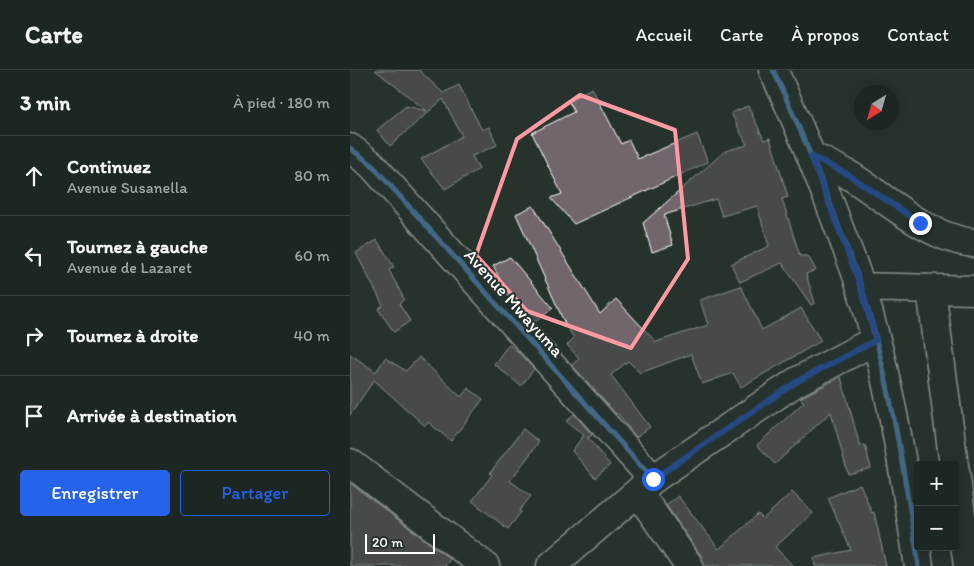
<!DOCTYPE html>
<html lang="fr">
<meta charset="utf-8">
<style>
:root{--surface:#1c2622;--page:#29322f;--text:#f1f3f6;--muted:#a0a5a5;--line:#3a4340;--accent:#2563eb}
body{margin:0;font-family:Itim,sans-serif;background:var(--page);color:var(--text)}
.controls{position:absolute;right:15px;bottom:15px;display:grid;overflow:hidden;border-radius:5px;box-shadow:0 2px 12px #0003}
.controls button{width:45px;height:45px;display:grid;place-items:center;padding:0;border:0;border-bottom:1px solid var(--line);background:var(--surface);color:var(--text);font:25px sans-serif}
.compass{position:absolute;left:504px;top:15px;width:45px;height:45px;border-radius:50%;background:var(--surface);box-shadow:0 2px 12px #0003;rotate:217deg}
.scale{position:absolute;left:15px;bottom:12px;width:70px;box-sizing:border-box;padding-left:5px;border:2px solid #fff;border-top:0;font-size:14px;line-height:18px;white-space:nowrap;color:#fff;-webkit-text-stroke:4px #26332d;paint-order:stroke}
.stop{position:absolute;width:15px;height:15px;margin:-11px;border:4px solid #2563eb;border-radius:50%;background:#fff}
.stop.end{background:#2563eb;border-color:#fff;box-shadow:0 1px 5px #0008}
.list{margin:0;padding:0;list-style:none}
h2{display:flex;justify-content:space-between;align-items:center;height:65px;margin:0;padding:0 20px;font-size:21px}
h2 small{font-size:16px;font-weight:400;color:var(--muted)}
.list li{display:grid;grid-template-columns:32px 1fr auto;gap:15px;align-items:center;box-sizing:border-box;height:80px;padding:0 20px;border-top:1px solid var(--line)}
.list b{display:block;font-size:19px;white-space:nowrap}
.list p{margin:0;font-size:16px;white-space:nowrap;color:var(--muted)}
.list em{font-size:16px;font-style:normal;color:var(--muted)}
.actions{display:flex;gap:10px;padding:15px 20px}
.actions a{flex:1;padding:11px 0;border:1px solid var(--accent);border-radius:5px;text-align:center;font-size:18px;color:var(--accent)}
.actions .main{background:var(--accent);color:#fff}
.icon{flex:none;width:28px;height:28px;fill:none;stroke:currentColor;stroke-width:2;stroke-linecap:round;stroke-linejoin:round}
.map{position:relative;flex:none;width:624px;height:496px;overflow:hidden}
header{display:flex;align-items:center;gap:30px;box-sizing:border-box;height:70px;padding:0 25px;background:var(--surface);border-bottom:1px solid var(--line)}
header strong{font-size:24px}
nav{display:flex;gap:28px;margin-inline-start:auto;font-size:18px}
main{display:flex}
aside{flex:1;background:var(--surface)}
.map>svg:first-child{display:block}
</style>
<header>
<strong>Carte</strong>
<nav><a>Accueil</a><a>Carte</a><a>À propos</a><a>Contact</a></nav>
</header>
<main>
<aside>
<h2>3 min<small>À pied · 180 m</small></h2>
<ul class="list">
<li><svg class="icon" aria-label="ahead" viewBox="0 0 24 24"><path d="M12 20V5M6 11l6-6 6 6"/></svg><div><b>Continuez</b><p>Avenue Susanella</p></div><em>80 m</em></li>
<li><svg class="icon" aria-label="left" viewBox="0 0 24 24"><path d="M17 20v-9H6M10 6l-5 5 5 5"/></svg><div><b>Tournez à gauche</b><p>Avenue de Lazaret</p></div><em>60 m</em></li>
<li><svg class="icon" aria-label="right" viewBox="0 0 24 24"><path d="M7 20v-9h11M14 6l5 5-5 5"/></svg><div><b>Tournez à droite</b></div><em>40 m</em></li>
<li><svg class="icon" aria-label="arrive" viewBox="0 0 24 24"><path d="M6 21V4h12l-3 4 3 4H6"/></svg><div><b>Arrivée à destination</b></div></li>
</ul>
<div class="actions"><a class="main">Enregistrer</a><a>Partager</a></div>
</aside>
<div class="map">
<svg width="624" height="496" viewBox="0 0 624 496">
<rect width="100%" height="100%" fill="#26332d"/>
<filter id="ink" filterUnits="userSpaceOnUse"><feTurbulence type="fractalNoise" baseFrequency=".02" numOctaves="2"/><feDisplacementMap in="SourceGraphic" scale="10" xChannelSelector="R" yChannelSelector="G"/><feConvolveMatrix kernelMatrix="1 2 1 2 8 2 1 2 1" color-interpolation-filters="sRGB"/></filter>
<g filter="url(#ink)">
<!-- building -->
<path fill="#70666c" stroke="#fff" d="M25,0H69L93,23L109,15L132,60L139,57L147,75L122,86L129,99L95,119L71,89L112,66L93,29L40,76L27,60L56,36L77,41Z
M242,18L271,74L279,70L288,89L347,64L358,92L224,154L201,128L212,124L182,63L224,42L218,30Z
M398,36L414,70L420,68L438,127L432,129L450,186H458L466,200L456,204L465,233L461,235L432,193L390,212L381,194L419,176L407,136L372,146L366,129L314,145L323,175L302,182L293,153L375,81L397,75L381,43Z
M183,136L250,244L266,229L306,272L358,255L350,230L391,216L412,260L451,238L471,271L391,317L383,303L352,314L341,284L290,303L278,291L261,305L300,357L286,367L267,343L266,344L222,295L229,288L217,275L224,268L215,254L166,144Z
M27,170L44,197L39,200L54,229L49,234L60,251L44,262L28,239L33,235L6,183Z
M160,187L203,238L184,253L157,223L143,196Z
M159,274L167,281L184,299L171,316L144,294Z
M0,284L26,302L35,288L56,301L69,287L111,327L118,318L133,329L101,371L78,352L75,356L24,310L0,345Z
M491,307L510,376L515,375L521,398L498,404L481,342L425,394L407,375L454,332L450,328Z
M224,344L242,365L238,368L237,367L260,395L245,408L222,381L234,365L216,351Z
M173,359L189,372L160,411L181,426L169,441L171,442L158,459L122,431L142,405L140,403Z
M0,413L100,489L95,496H0Z
M510,414L522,443L524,442L536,496H465L464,488L501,480L478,428Z
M442,422L463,443L425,477L443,496H354L352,487L316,435L328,426L369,479L408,444L413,449Z"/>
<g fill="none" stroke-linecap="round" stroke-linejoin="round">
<defs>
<path id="street" d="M423,0C446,48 466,97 485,147C493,170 504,194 511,218C540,308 554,403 569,496
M0,78L21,94L303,409
M461,86C474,92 487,98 499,105C536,128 579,169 624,173
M511,217L624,220
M581,219L604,395
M0,393L135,496
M605,401L618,496
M288,422L339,496
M201,496L303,409L446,312L526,270"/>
</defs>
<!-- street casing -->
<use href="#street" stroke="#fff" stroke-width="31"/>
<!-- street -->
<use href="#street" stroke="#26332d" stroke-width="28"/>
<defs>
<path id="cycleway" d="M423,0C446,48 466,97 485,147C493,170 504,194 511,218C540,308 554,403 569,496
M0,78L21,94L303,409"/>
</defs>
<!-- cycleway casing -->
<use href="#cycleway" stroke="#26332d" stroke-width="8"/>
<!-- cycleway -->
<use href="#cycleway" stroke="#66a8f1" stroke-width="5"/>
</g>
</g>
<g fill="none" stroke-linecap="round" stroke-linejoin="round" filter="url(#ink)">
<!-- route -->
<path stroke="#2563eb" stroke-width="6" d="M303,409L446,312L526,270L511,217L461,86L499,105L570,153"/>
</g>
<!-- marked area -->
<path d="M0 0H624V496H0ZM230,25L325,60L338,189L281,278L177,241L126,185L167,69Z" fill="#26332d" fill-opacity=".55" fill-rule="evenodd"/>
<path fill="none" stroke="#ff9aa2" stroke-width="4" stroke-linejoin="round" d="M230,25L325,60L338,189L281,278L177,241L126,185L167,69Z"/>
<g text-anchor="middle" stroke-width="4" stroke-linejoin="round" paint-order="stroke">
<!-- street labels -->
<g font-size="18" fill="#fff" stroke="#26332d">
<text transform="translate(164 233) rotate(48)" y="6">Avenue Mwayuma</text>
</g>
</g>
</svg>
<div class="controls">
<button>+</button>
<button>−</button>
</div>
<svg class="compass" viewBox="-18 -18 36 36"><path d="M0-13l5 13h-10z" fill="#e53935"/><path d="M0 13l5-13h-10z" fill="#a0a5a5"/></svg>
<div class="scale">20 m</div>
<div class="stop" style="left:303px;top:409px"></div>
<div class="stop end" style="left:570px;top:153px"></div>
</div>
</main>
